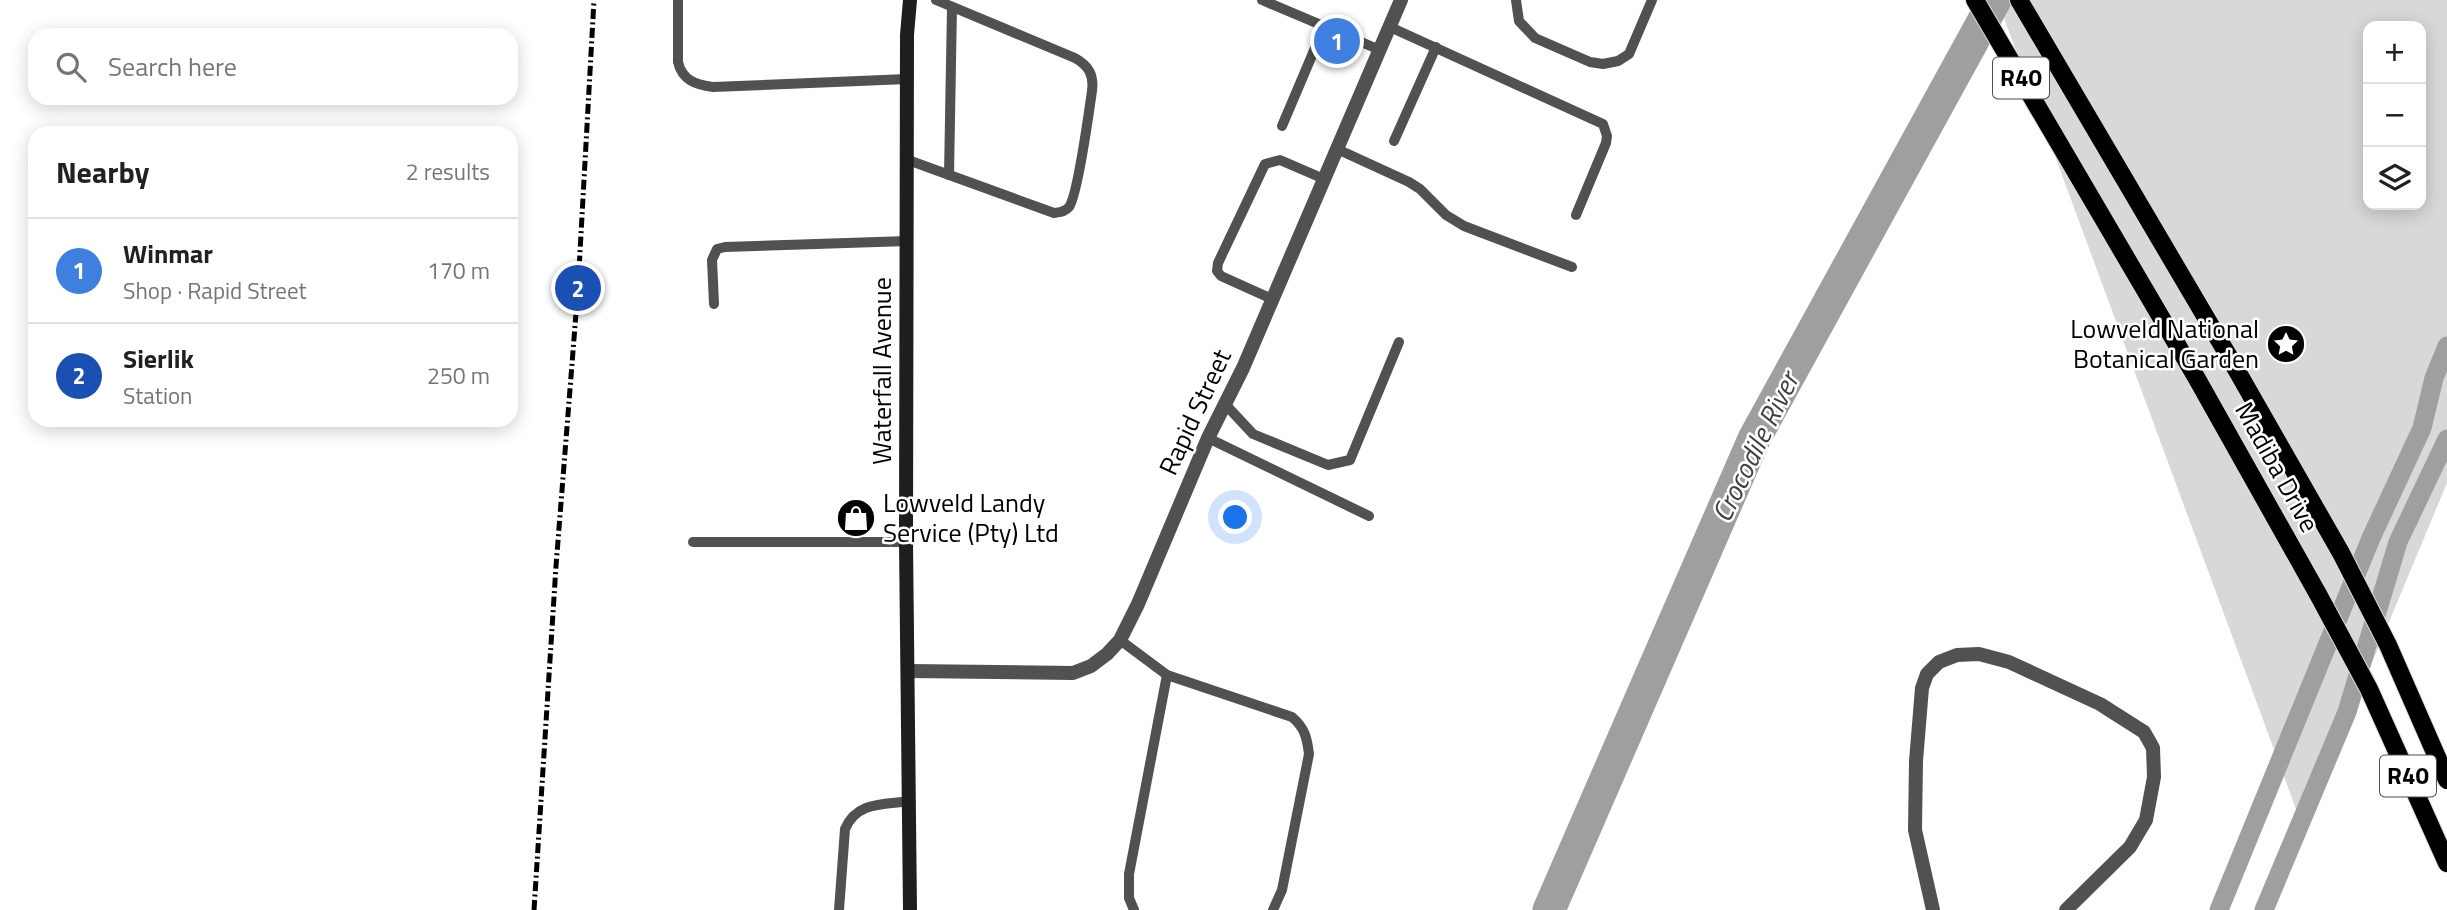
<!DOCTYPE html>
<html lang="en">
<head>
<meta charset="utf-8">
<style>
  body { margin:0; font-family:"Titillium Web",sans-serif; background:#f2f2f2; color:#202124 }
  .controls { position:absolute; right:21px; top:21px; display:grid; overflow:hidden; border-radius:14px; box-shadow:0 4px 18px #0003 }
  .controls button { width:63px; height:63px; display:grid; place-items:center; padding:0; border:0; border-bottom:2px solid #e0e0e0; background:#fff; color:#202124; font:35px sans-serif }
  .you { position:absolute; left:1236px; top:518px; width:24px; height:24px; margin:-18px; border:5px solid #fff; border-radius:50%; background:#1a73e8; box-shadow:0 0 0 10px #1a73e833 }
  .badge { display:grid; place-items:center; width:46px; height:46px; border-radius:50%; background:#7c3aed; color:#fff; font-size:23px; font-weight:700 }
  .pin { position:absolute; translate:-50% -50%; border:4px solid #fff; box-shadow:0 2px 7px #0006 }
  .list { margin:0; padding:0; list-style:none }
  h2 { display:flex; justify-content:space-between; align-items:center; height:91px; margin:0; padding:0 28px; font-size:30px }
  h2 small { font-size:23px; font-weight:400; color:#757577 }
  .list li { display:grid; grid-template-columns:46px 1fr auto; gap:21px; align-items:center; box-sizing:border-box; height:105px; padding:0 28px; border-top:2px solid #e0e0e0 }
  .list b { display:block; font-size:26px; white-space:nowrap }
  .list p { margin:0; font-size:23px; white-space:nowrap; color:#757577 }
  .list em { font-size:23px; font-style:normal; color:#757577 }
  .icon { flex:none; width:38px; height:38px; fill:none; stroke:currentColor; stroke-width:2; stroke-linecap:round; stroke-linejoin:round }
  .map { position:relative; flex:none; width:2447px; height:910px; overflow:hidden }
  .search { position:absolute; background:#fff; box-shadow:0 4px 18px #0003; left:28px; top:28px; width:490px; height:77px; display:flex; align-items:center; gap:18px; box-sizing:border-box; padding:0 24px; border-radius:21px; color:#757577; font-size:26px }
  .panel { position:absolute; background:#fff; box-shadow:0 4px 18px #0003; left:28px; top:126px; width:490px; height:301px; border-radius:21px }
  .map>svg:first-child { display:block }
  .green { fill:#d8d8d8; fill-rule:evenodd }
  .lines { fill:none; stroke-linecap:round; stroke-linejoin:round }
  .canal { stroke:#9f9f9f; stroke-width:19 }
  .river { stroke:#9f9f9f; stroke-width:33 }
  .primary-casing { stroke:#dbdbdb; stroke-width:20 }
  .lane { stroke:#515151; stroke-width:10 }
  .street { stroke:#515151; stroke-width:14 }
  .secondary { stroke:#1e1e1e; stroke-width:14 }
  .primary { stroke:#000; stroke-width:18 }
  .rail { stroke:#000; stroke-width:5; stroke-dasharray:10 3.5 2 3.5; stroke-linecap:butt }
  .labels { text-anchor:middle; stroke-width:5; stroke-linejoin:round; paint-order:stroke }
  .shield { fill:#fff; stroke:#4c4c4c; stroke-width:2 }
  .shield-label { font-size:24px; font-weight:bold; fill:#000 }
  .poi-label { font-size:26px; fill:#000; stroke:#fff; text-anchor:end }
  .street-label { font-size:26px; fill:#000; stroke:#fff }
  .water-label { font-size:28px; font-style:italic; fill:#404040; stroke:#fff }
</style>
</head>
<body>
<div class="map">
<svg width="2447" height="910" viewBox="0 0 2447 910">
  <rect width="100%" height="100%" fill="#fff"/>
  <path class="green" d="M2011,0H2447V483L2303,828L2004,18ZM2368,26H2421V205H2368Z"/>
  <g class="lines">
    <g class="canal">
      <polyline points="2219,910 2371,538 2422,428 2434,378 2447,346"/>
      <polyline points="2264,910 2347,712 2398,542 2447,439"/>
    </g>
    <polyline class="river" points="1549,910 1754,439 1995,0"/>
    <g class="primary-casing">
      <g id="primary">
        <polyline points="1975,0 2196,377 2319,596 2369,689 2447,863"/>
        <polyline points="2019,0 2228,355 2341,553 2388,645 2447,780"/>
      </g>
    </g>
    <g class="lane">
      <path d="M678,0V62C682,80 696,85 713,87L907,79"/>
      <polyline points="1262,0 1380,50"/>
      <polyline points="1516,0 1519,21 1535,38 1590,62 1603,64 1618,61 1629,54 1652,0"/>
      <polyline points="1390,27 1603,124 1607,136 1606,143 1576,215"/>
      <polyline points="1282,126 1324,27"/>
      <polyline points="1394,141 1436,47"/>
      <polyline points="1337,149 1409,182 1420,189 1446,215 1464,226 1572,267"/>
      <path d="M908,160L1054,213C1060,212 1065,212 1069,207C1078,195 1089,111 1092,91C1094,75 1089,66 1075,58L936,0"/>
      <polyline points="949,175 952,7"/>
      <polyline points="1272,299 1221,276 1217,271 1218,263 1265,164 1280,160 1324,179"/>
      <polyline points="714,304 712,260 717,249 725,247 908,241"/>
      <polyline points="1225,404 1253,434 1328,465 1350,460 1399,342"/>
      <polyline points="1208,438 1369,516"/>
      <polyline points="693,542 906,542"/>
      <path d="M1120,640L1167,675L1292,717C1305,728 1307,738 1309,754L1282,890L1273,910"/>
      <path d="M839,910L845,829C857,801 883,805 910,801"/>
      <polyline points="1134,910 1129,898 1129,874 1167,675"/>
    </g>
    <g class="street">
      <polyline points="909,671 1073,673 1091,666 1107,654 1120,640 1138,604 1208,438 1243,368 1401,0"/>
      <polyline points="1933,910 1915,830 1916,761 1922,688 1927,674 1939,662 1957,655 1979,654 2009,662 2100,704 2144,732 2153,748 2154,777 2146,820 2130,847 2066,910"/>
    </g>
    <polyline class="secondary" points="910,0 907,35 906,542 910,910"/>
    <use href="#primary" class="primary"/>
    <polyline class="rail" points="534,910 556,566 578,288 594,0"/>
  </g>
  <defs>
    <g id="sight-disc" transform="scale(2.0125)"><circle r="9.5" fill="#000" stroke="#fff"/><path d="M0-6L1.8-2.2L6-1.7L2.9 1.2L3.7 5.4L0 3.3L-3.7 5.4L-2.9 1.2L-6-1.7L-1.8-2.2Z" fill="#fff"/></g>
    <g id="shop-disc" transform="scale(2.0125)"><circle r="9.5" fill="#000" stroke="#fff"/><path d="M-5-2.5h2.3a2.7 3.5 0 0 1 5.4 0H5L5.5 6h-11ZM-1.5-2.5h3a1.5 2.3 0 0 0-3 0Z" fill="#fff"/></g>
  </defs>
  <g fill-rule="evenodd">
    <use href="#sight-disc" x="2286" y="344"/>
    <use href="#shop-disc" x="856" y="518"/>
  </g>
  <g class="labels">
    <g class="shield">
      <rect x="1993" y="57.5" width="56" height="41" rx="5"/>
      <rect x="2380" y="755.5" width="56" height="41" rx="5"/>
    </g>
    <g class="shield-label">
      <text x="2021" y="86">R40</text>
      <text x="2408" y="784">R40</text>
    </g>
    <g class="poi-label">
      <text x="2259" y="338">Lowveld National<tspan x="2259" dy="30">Botanical Garden</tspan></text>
      <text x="883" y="512" text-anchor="start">Lowveld Landy<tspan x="883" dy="30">Service (Pty) Ltd</tspan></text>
    </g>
    <g class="street-label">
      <text transform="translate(882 371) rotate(-90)" y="9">Waterfall Avenue</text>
      <text transform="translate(1195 412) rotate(-65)" y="9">Rapid Street</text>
      <text transform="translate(2277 467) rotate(61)" y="9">Madiba Drive</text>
    </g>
    <g class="water-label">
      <text transform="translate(1755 447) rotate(-64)" y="10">Crocodile River</text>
    </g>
  </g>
</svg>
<div class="controls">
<button>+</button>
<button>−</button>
<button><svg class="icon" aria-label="layers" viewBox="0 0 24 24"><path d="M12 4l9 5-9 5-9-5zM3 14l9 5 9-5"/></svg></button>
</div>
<div class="you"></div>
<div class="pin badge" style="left:1337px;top:41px;background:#3f7fe0">1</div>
<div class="pin badge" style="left:578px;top:288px;background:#1a4fb4">2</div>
<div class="search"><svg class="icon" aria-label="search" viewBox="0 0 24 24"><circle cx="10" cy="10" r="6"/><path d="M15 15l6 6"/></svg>Search here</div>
<section class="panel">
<h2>Nearby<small>2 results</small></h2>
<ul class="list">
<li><span class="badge" style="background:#3f7fe0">1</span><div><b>Winmar</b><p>Shop · Rapid Street</p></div><em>170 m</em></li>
<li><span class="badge" style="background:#1a4fb4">2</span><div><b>Sierlik</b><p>Station</p></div><em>250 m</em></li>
</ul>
</section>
</div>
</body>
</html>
